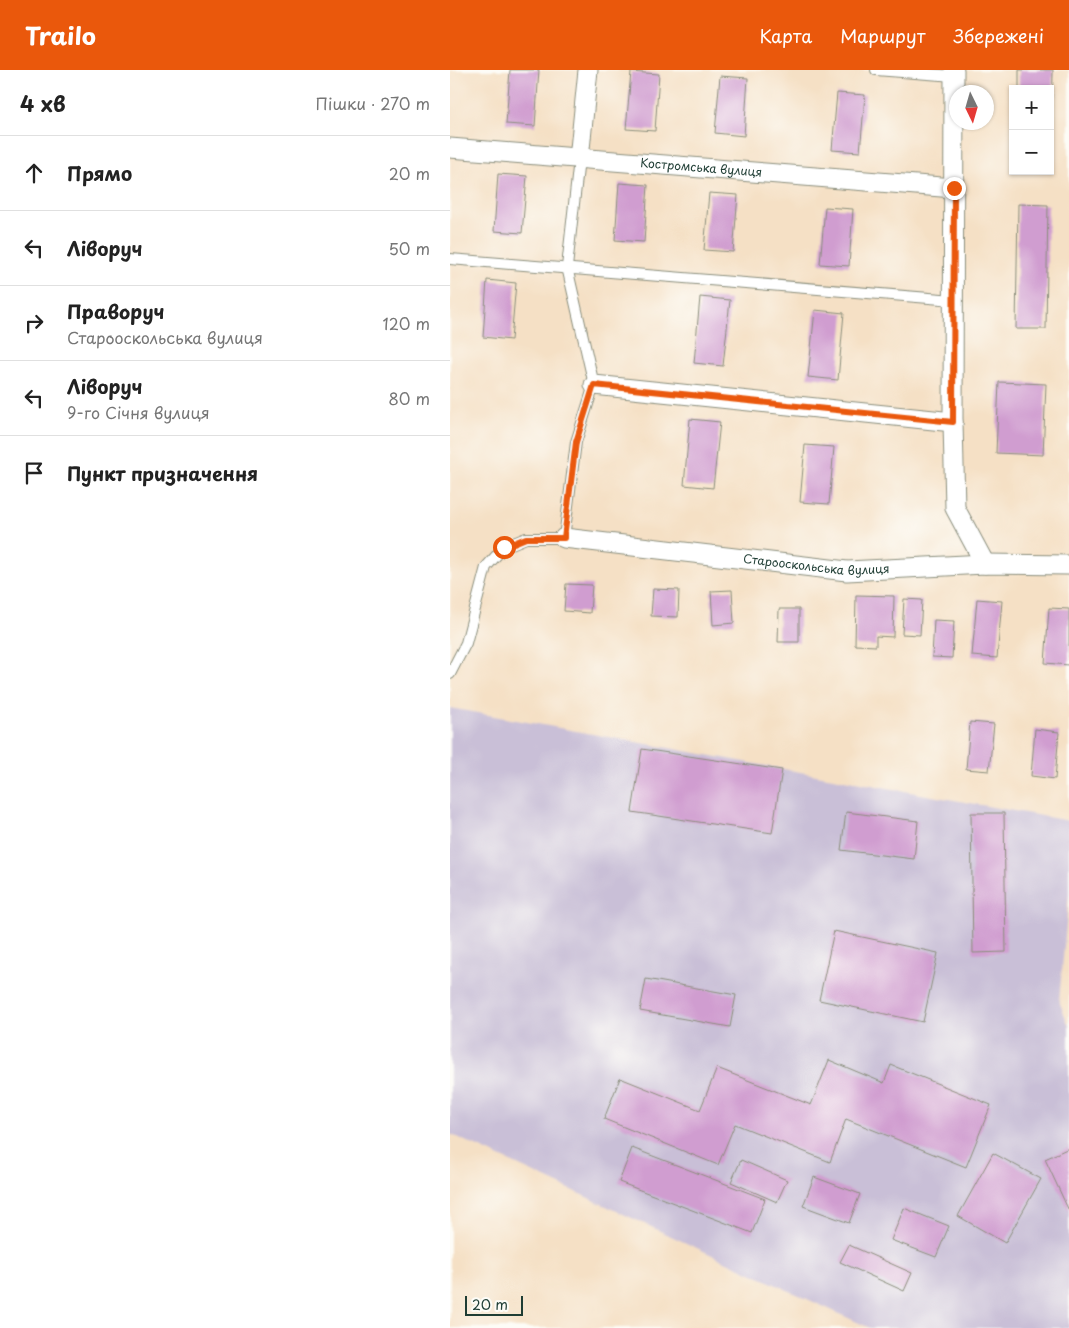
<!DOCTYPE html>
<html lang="uk">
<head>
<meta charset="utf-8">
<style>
  body { margin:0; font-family:"Playpen Sans",sans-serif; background:#f2f2f2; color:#222 }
  .controls { position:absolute; right:15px; top:15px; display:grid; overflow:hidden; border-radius:0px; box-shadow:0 1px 4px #0004 }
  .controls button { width:45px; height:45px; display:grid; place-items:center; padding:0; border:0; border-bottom:1px solid #e0e0e0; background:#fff; color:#222; font:25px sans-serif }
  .compass { position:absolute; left:499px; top:15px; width:45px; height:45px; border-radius:50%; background:#fff; box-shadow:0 1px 4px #0004; rotate:175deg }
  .scale { position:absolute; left:15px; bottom:12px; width:58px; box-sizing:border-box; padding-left:5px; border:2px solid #1f3d34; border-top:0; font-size:14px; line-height:18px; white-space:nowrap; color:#1f3d34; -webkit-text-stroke:4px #fdfcf7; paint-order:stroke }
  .stop { position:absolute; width:15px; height:15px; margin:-11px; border:4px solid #ea580c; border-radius:50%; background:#fff }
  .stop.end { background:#ea580c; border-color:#fff; box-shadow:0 1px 5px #0008 }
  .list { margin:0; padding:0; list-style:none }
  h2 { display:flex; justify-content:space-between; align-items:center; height:65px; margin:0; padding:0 20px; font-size:21px }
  h2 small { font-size:16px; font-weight:400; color:#767676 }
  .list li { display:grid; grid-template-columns:32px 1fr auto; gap:15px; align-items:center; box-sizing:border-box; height:75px; padding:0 20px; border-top:1px solid #e0e0e0 }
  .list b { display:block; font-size:19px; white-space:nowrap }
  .list p { margin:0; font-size:16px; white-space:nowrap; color:#767676 }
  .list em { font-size:16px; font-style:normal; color:#767676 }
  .icon { flex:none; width:28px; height:28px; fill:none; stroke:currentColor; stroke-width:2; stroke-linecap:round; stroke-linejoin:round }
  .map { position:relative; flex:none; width:619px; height:1258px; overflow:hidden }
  header { display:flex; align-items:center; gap:30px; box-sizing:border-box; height:70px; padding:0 25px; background:#ea580c; color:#fff }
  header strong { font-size:24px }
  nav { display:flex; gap:28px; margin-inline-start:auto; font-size:18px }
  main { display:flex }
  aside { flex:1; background:#fff }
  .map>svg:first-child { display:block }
  .industrial { fill:#c9bfd7 }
  .building { fill:#d09dd0 }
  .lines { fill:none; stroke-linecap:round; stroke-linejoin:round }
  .lane-casing { stroke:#8a8e7c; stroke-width:12 }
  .street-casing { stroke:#8a8e7c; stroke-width:21 }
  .lane { stroke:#fff; stroke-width:10 }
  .street { stroke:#fff; stroke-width:19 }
  .route { stroke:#ea580c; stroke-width:6 }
  .labels { text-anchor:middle; stroke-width:4; stroke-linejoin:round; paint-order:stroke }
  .street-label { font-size:12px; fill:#1f3d34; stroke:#fdfcf7 }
</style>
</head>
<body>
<header>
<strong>Trailo</strong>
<nav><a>Карта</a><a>Маршрут</a><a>Збережені</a></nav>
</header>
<main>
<aside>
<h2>4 хв<small>Пішки · 270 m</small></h2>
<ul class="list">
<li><svg class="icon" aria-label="ahead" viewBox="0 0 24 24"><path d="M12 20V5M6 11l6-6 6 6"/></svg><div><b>Прямо</b></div><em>20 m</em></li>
<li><svg class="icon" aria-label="left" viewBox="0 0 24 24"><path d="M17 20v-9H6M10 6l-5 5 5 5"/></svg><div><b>Ліворуч</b></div><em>50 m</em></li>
<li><svg class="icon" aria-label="right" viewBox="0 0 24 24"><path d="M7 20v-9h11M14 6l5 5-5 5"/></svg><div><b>Праворуч</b><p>Старооскольська вулиця</p></div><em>120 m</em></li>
<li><svg class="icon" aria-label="left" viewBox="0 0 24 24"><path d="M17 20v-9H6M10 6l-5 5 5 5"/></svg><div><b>Ліворуч</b><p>9-го Січня вулиця</p></div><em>80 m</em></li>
<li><svg class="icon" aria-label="arrive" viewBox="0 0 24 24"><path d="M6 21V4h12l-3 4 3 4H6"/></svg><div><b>Пункт призначення</b></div></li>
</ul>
</aside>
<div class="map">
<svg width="619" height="1258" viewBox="0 0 619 1258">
  <rect width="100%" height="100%" fill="#fdfcf7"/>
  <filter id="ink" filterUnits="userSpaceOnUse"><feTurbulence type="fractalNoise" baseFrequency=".02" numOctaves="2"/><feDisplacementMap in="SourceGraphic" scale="10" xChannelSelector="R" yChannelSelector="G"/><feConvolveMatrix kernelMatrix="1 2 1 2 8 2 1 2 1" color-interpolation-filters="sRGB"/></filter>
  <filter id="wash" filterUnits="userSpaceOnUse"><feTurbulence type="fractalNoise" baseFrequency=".0096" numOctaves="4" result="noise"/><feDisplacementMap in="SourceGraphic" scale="20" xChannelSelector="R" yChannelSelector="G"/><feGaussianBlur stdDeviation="1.12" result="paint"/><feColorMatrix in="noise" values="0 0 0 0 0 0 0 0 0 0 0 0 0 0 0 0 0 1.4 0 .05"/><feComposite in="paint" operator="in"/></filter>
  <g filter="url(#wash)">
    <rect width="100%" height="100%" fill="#f5e0c5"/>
    <polygon class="industrial" points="0,638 619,751 619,822 609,931 619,956 619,1258 420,1258 0,1064"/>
    <g id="blocks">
      <g class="building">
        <polygon points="60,0 89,0 85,56 56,54"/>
        <polygon points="569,0 603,0 602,62 600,62 600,19 569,19"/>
        <polygon points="181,2 209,4 205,61 176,59"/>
        <polygon points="270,6 298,8 294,66 265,63"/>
        <polygon points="387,23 415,25 410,82 382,80"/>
        <polygon points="48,104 77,106 72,163 44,161"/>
        <polygon points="169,113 198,115 194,172 165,170"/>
        <polygon points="259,123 288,125 283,182 254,180"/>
        <polygon points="568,134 598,135 596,259 566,259"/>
        <polygon points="375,137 403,139 399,196 370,194"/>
        <polygon points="37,210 66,213 61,270 33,267"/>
        <polygon points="250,227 280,230 273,296 244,293"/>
        <polygon points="365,240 394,243 388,310 358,307"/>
        <polygon points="549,312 596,314 593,385 546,383"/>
        <polygon points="240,349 270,352 263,418 234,415"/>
        <polygon points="355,375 384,377 379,434 350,432"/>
        <polygon points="116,514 142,515 140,543 114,541"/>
        <polygon points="203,519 229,520 228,547 201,546"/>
        <polygon points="282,520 284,553 263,555 261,521"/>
        <polygon points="406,525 444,526 443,567 426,566 426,576 405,575"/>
        <polygon points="454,529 472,530 470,565 452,564"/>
        <polygon points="527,529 552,531 547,588 522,586"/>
        <polygon points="599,538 619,539 619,595 595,593"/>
        <polygon points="329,539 349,539 349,572 328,572"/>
        <polygon points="484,550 504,551 502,588 482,587"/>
        <polygon points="520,652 544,654 539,701 516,699"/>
        <polygon points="585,659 609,662 605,709 581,706"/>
        <polygon points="192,679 332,700 322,763 182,742"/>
        <polygon points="396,742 468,751 464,789 391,780"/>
        <polygon points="521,743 554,743 556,882 523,883"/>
        <polygon points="384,861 488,883 473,952 369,930"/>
        <polygon points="196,909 286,925 280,957 190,941"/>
        <polygon points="379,990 434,1013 441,995 541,1035 516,1097 396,1049 380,1092 285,1054 268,1095 154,1049 170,1008 250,1040 267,998 361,1035"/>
        <polygon points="182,1078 315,1129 302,1163 169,1112"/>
        <polygon points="619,1078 619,1141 595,1089"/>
        <polygon points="543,1083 591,1109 555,1173 508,1146"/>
        <polygon points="291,1090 337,1110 327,1132 281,1112"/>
        <polygon points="364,1107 410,1124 399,1153 353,1136"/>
        <polygon points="454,1138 499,1156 486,1187 441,1170"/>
        <polygon points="399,1175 462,1203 454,1221 390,1192"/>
      </g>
    </g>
  </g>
  <g filter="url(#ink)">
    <use href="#blocks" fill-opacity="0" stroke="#8a8e7c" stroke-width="1"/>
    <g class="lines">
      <g class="lane-casing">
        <g id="lane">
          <polyline points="426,0 504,6"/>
          <polyline points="0,189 504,230"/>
          <polyline points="0,604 16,573 36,497 54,477 76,468 114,468 126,372 144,315 117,197 129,89"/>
        </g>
      </g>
      <g class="street-casing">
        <g id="street">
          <polyline points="504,0 503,352 505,438 535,494"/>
          <path id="s1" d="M0,78L504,118"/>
          <polyline points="129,89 138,0"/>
          <polyline points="144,315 503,352"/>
          <path id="s2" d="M114,468L397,501L535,494L619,495"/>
        </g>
      </g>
      <use href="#lane" class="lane"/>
      <use href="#street" class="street"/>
    </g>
  </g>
  <g class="lines" filter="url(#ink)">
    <polyline class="route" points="54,477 76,468 114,468 126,372 144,315 503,352 504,118"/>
  </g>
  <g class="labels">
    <g class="street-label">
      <text dy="4" stroke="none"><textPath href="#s1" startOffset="252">Костромська вулиця</textPath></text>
      <text dy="4" stroke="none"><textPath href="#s2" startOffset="254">Старооскольська вулиця</textPath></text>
    </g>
  </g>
</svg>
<div class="controls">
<button>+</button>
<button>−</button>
</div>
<svg class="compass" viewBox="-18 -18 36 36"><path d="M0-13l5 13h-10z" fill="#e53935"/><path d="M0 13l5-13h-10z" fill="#767676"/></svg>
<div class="scale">20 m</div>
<div class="stop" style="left:54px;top:477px"></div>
<div class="stop end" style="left:504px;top:118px"></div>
</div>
</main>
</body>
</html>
